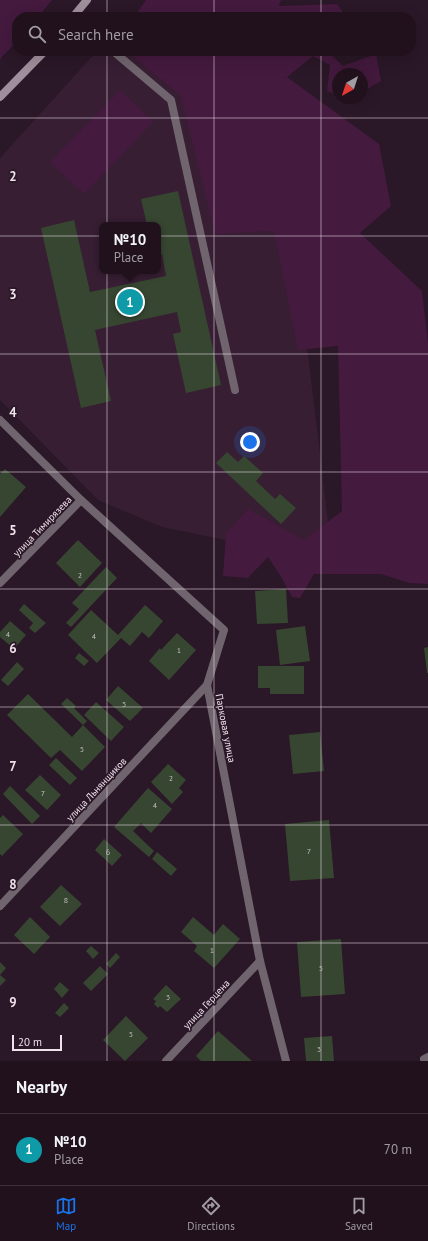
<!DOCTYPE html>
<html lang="en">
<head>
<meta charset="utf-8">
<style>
  body { margin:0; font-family:"PT Sans",sans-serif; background:#281a26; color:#f1f3f6 }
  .compass { position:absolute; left:332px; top:68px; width:36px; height:36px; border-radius:50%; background:#20111d; box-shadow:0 4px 16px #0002; rotate:219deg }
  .scale { position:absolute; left:12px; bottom:10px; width:50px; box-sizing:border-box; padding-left:4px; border:2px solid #f0e2ec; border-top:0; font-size:11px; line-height:14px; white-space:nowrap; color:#f0e2ec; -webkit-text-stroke:3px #2a1727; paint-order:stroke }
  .you { position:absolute; left:250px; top:442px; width:14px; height:14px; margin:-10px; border:3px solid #fff; border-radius:50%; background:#1a73e8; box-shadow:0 0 0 6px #1a73e833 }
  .badge { display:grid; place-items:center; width:26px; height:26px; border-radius:50%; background:#1a73e8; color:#fff; font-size:13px; font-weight:700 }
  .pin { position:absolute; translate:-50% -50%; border:2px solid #fff; box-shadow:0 1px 4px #0006 }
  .popup { position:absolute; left:99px; top:222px; width:62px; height:52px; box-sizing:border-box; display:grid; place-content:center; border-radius:8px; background:#20111d; filter:drop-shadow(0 1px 3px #0005); font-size:13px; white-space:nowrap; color:#a29da4 }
  .popup b { font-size:15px; color:#f1f3f6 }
  .popup::after { content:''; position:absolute; left:50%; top:100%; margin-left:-8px; border:8px solid transparent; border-top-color:#20111d }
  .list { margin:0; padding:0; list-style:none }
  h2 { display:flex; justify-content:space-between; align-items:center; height:52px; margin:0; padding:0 16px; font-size:17px }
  h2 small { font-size:13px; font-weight:400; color:#a29da4 }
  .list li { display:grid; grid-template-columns:26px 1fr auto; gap:12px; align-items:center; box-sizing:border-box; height:72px; padding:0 16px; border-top:1px solid #3d313b }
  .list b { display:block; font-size:15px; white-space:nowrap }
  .list p { margin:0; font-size:13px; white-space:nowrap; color:#a29da4 }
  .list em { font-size:13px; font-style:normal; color:#a29da4 }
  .icon { flex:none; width:22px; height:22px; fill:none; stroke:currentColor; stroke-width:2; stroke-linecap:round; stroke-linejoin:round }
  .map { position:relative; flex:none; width:428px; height:1061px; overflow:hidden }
  .search { position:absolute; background:#20111d; box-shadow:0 4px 16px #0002; left:12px; right:12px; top:12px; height:44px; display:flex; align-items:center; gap:10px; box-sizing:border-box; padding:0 14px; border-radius:16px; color:#a29da4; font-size:15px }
  .sheet { height:124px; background:#20111d }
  nav { display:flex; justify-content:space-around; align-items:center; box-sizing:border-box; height:56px; border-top:1px solid #3d313b; background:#20111d; font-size:11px; color:#a29da4 }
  nav a { display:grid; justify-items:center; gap:2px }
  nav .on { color:#1a73e8 }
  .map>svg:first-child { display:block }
  .built { fill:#371e33; fill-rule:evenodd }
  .green { fill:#441a3e }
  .building { fill:#374631 }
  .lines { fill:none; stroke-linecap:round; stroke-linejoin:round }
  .lane { stroke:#70656e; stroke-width:8 }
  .street { stroke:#70656e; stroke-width:8 }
  .secondary { stroke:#9f8e9b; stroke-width:8 }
  .grid { fill:none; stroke:#f0e2ec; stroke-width:1; stroke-opacity:0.55 }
  .labels { text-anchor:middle; stroke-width:3.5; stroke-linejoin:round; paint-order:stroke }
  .number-label { font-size:8px; fill:#c2bbbd }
  .street-label { font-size:10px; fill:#f0e2ec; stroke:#2a1727 }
  .grid-label { font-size:13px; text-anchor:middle; font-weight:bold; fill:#f0e2ec; stroke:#2a1727; stroke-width:3.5; stroke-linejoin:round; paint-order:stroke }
</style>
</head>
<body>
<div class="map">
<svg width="428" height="1061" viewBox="0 0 428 1061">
  <rect width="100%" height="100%" fill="#2a1727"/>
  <path class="built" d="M97,51H147L292,220L331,547L270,549L162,527L98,500L0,400V158ZM102,225H158V271H102Z"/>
  <g class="green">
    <polygon points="0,0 52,0 38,17 17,17 17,41 0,59"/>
    <polygon points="146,0 281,0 279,6 337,4 346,17 134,17"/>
    <polygon points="127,51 327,51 343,66 376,54 381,81 362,92 362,74 338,74 338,95 327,91 330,65 313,56 287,77 379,144 391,206 360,233 422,291 428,343 428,584 409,583 381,574 314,574 300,598 292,597 280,575 268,557 248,578 223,576 226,533 248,509 304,540 342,511 338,346 298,350 274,231 215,234 181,96"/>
    <polygon points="120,90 153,122 84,194 50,162"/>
  </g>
  <g class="building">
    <polygon points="178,191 221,385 186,393 173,334 181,332 177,312 95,330 111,401 81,408 41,228 74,220 90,292 166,276 162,254 158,255 158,225 147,225 141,199"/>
    <polygon points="227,452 238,462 244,456 263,473 256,481 275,499 280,494 296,508 281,524 216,463"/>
    <polygon points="5,469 26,487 0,517 0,474"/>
    <polygon points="78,540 102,563 80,587 56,563"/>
    <polygon points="106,567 117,578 71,627 66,623 79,609 72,603"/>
    <polygon points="286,589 288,623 257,624 255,591"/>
    <polygon points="24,604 46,623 35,633 29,628 33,623 19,610"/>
    <polygon points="145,605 163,621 149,638 142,632 130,646 121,638 97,663 68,635 91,610 118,635"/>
    <polygon points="10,621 26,635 14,649 0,637 0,632"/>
    <polygon points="305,626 310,661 280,665 276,630"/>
    <polygon points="177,633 196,650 169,680 149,661 160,648 161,650"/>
    <polygon points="428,647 428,673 427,673 424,648"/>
    <polygon points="79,653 89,661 84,666 75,658"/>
    <polygon points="17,662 24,669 8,686 1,680"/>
    <polygon points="258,666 304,666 304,694 270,694 270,688 258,688"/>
    <polygon points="118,686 143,708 130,721 106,700"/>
    <polygon points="28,694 72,737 83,725 105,747 82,771 60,750 51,758 7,715"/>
    <polygon points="67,698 76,706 74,708 87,721 83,725 61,704"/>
    <polygon points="96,702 124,727 111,741 84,715"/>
    <polygon points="320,732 324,771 293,774 289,735"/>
    <polygon points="56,758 77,778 70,785 49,765"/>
    <polygon points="168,764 186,780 179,788 183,792 172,804 151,782"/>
    <polygon points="40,775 61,795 47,810 25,790"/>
    <polygon points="10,786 40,816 32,824 3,794"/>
    <polygon points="148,788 172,809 151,833 141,823 133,831 154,851 149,857 114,827"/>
    <polygon points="3,815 23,834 2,856 0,854 0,818"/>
    <polygon points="329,820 334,878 290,881 285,824"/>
    <polygon points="104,839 122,855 112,866 95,850"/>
    <polygon points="157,852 177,869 171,876 152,859"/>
    <polygon points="61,885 82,904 60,926 40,907"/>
    <polygon points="30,917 50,937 34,954 14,935"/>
    <polygon points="193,917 214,935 223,924 240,939 214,968 194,951 197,946 181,932"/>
    <polygon points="341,939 345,994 301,997 297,942"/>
    <polygon points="91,946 99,953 93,959 86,951"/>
    <polygon points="116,953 120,957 110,968 106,964"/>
    <polygon points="0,962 6,968 0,975 6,980 0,986"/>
    <polygon points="100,966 108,974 91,991 83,983"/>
    <polygon points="60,982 69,990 62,998 54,989"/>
    <polygon points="166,985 181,999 167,1012 160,1006 158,1008 154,1004 156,1001 153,999"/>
    <polygon points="64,1003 69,1008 60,1017 55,1013"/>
    <polygon points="126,1016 148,1038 125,1061 103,1040"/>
    <polygon points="218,1031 252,1061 201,1061 196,1056"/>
    <polygon points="332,1036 334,1061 306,1061 304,1038"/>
  </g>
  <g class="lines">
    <polyline class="lane" points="113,51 171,100 235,390"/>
    <g class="street">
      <polyline points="0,420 81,500 224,630 207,685 260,961 286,1061"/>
      <polyline points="0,583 81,500"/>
      <polyline points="0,906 207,685"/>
      <polyline points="424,1059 428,1057"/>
      <polyline points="166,1061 260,961"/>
    </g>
    <g class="secondary">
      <polyline points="73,17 87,0"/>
      <polyline points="0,97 45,51"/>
    </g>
  </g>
  <path class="grid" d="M107,0V17M214,0V17M321,0V17M107,51V1061M214,51V1061M321,51V1061M0,118H428M0,236H428M0,354H428M0,472H428M0,589H428M0,707H428M0,825H428M0,943H428"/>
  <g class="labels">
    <g class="number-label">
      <text x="80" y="578">2</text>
      <text x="8" y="637">4</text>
      <text x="94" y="639">4</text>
      <text x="179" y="653">1</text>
      <text x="124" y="707">3</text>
      <text x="82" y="752">5</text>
      <text x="171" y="781">2</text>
      <text x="43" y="796">7</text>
      <text x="155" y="808">4</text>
      <text x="309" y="854">7</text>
      <text x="108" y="855">6</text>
      <text x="66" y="903">8</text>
      <text x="212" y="953">1</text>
      <text x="321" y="971">5</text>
      <text x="168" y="1000">3</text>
      <text x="131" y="1037">5</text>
      <text x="319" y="1052">3</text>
    </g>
    <g class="street-label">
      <text transform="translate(42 526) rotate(-46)" y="4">улица Тимирязева</text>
      <text transform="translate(226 728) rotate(79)" y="4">Парковая улица</text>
      <text transform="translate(96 789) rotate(-47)" y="4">улица Льнянщиков</text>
      <text transform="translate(206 1004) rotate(-47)" y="4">улица Герцена</text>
    </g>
  </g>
  <g class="grid-label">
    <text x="13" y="181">2</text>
    <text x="13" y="299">3</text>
    <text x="13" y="417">4</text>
    <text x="13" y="535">5</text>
    <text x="13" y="653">6</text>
    <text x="13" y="771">7</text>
    <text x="13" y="889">8</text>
    <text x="13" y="1007">9</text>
  </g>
</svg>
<svg class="compass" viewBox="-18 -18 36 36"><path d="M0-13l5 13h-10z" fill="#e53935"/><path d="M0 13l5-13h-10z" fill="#a29da4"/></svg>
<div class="scale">20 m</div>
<div class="you"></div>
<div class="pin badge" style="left:130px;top:302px;background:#0f9aa8">1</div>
<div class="popup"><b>№10</b>Place</div>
<div class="search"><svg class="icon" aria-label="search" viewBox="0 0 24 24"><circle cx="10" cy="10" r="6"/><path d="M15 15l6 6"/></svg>Search here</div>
</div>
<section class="sheet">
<h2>Nearby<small></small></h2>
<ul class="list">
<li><span class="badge" style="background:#0f9aa8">1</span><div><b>№10</b><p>Place</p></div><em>70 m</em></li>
</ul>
</section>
<nav>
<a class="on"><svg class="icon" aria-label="map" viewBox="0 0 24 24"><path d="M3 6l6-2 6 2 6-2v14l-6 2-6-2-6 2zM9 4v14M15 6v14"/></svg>Map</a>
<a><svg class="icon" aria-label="directions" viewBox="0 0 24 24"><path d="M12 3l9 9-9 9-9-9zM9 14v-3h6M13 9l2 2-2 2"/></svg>Directions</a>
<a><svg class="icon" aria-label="saved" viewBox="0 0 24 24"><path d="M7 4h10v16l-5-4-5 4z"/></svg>Saved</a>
</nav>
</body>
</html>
